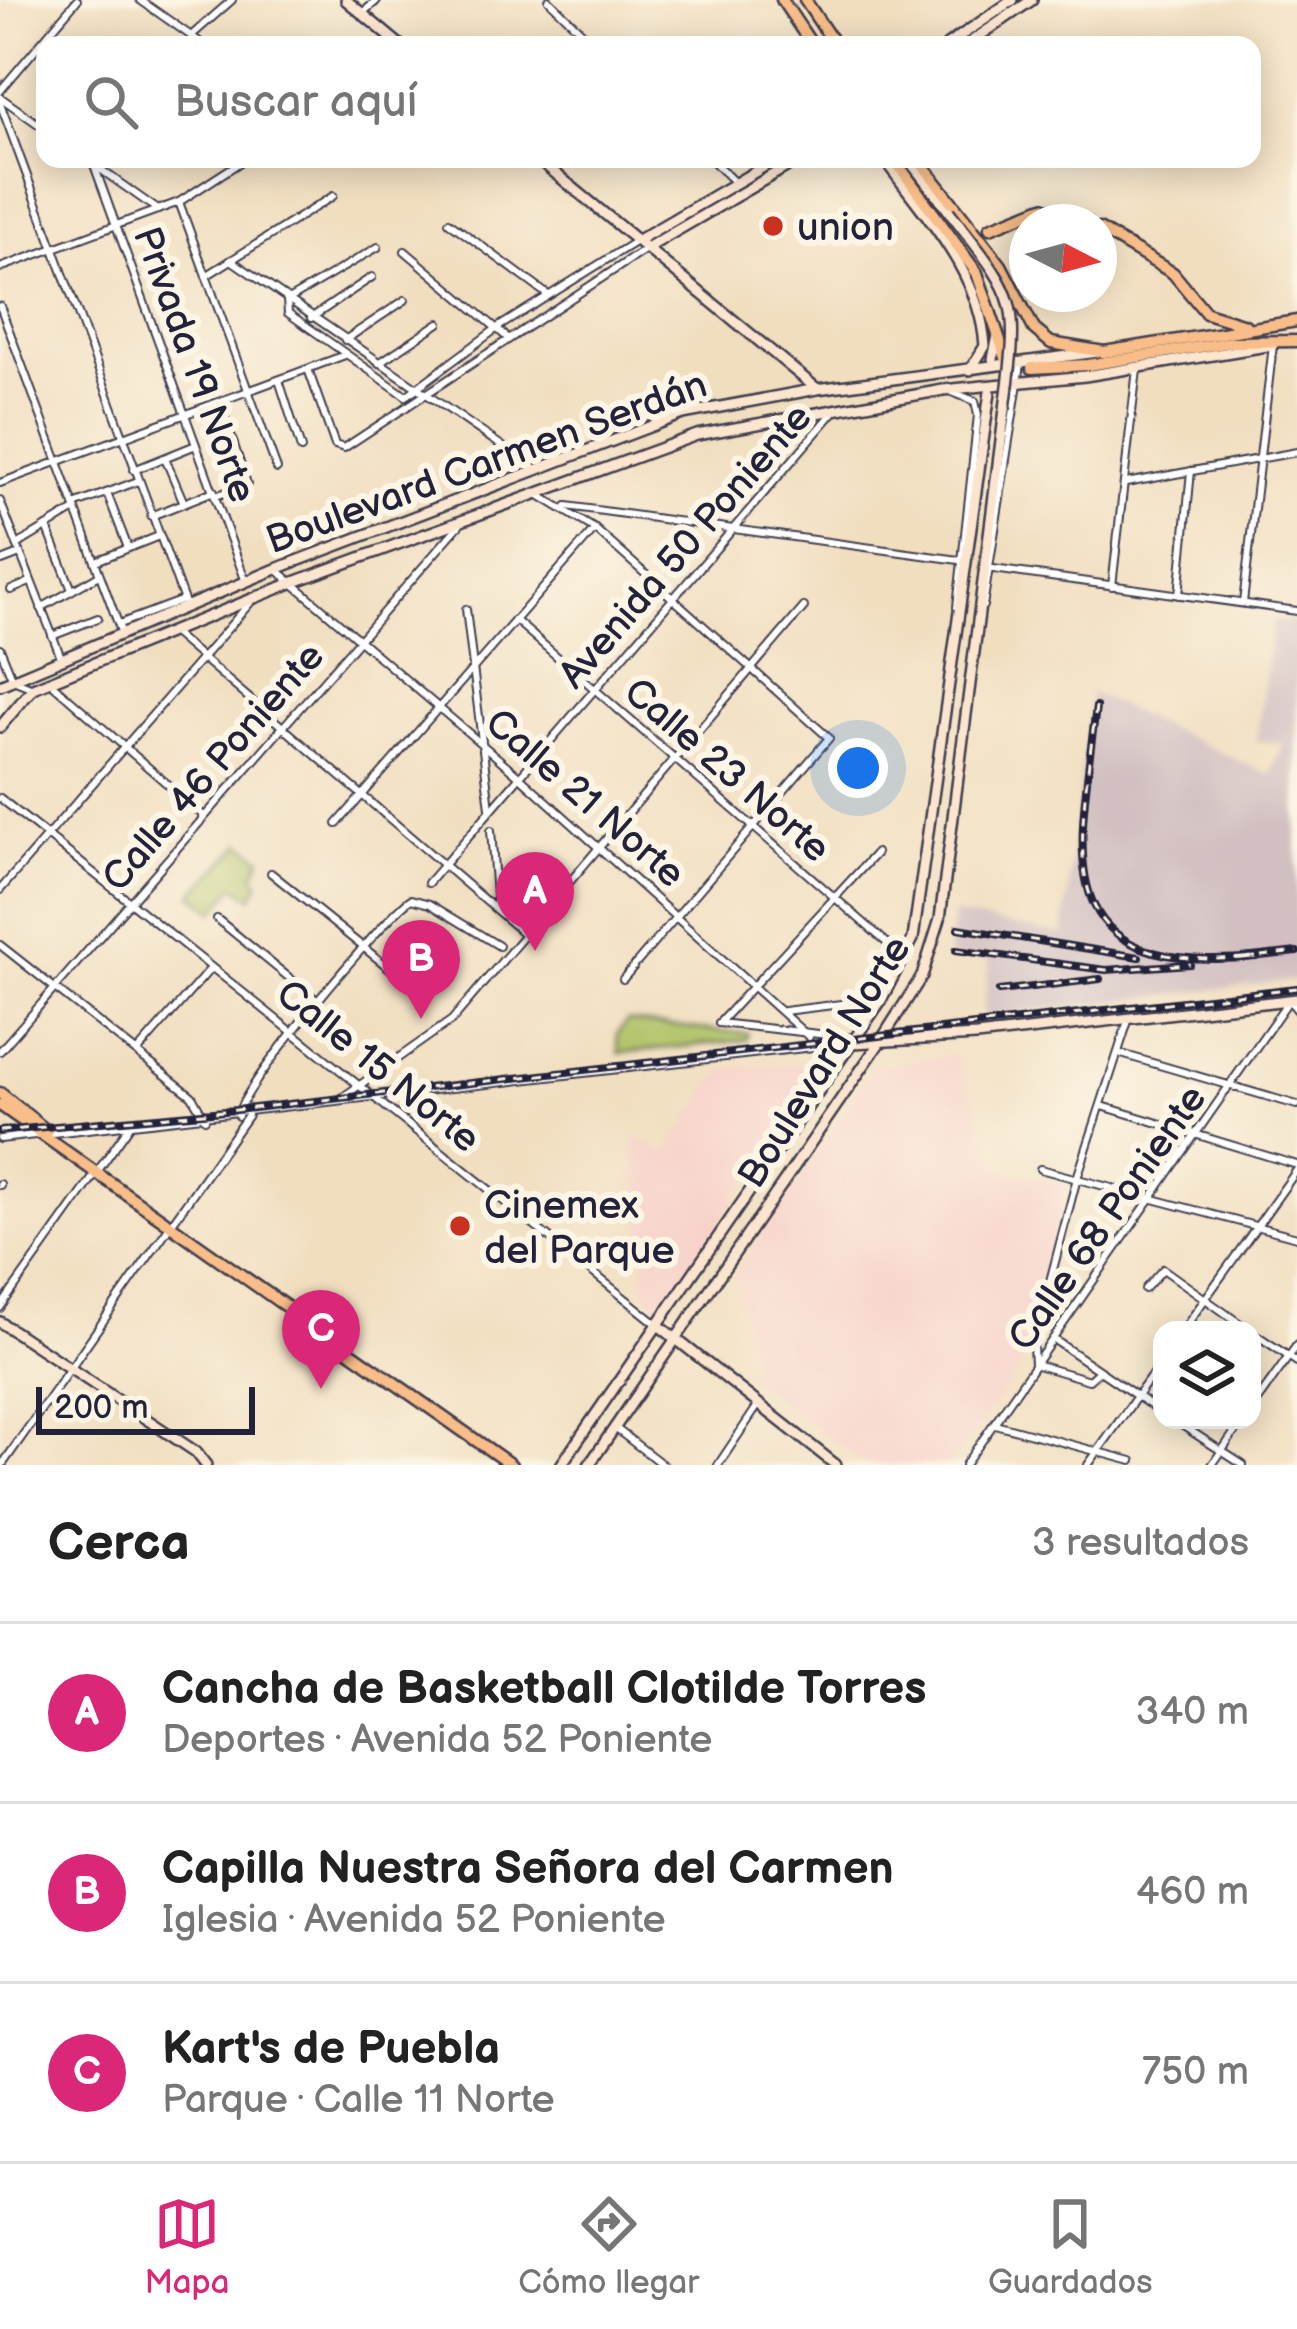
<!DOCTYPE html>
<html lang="es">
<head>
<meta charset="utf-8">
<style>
  body { margin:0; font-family:"Balsamiq Sans",sans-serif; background:#f2f2f2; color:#222 }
  .controls { position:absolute; right:36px; bottom:36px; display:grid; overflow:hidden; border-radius:24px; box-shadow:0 6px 30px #0003 }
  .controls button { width:108px; height:108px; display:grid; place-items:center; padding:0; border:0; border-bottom:3px solid #e0e0e0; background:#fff; color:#222; font:60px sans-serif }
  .compass { position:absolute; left:1009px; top:204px; width:108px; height:108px; border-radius:50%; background:#fff; box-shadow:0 6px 30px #0003; rotate:96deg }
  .scale { position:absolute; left:36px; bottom:30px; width:219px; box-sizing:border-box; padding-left:12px; border:6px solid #22223b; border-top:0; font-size:33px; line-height:42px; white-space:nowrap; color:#22223b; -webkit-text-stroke:9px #fcf5e5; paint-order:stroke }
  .you { position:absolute; left:858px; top:768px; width:42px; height:42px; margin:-30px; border:9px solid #fff; border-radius:50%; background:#1a73e8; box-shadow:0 0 0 18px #1a73e833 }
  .badge { display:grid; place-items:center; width:78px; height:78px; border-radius:50%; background:#db2777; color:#fff; font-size:39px; font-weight:700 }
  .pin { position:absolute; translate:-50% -99px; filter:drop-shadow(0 3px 6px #0008) }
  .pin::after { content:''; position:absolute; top:63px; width:42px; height:36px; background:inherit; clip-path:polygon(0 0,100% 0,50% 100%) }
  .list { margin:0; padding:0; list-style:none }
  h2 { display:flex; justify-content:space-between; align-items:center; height:156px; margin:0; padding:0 48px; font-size:51px }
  h2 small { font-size:39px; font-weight:400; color:#767676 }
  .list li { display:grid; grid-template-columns:78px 1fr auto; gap:36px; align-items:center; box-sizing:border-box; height:180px; padding:0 48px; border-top:3px solid #e0e0e0 }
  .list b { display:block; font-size:45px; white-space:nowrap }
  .list p { margin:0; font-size:39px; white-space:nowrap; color:#767676 }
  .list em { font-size:39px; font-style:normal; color:#767676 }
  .icon { flex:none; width:66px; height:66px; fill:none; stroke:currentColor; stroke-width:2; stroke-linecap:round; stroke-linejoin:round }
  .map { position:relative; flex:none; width:1297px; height:1465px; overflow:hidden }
  .search { position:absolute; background:#fff; box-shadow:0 6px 30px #0003; left:36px; right:36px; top:36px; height:132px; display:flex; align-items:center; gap:30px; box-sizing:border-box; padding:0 42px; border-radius:24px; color:#767676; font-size:45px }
  .sheet { height:696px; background:#fff }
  nav { display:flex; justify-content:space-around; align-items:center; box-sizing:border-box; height:168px; border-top:3px solid #e0e0e0; background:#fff; font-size:33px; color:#767676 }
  nav a { display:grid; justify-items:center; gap:6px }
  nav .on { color:#db2777 }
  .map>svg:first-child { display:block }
  .built { fill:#f7d1c9 }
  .industrial { fill:#d2bfc1 }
  .green { fill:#b0c367; stroke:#697251; stroke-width:3 }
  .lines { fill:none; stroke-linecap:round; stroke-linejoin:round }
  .primary-tunnel { stroke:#c8b8a5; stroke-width:10; stroke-dasharray:10 5; stroke-linecap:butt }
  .street-casing { stroke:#413e4f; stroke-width:10 }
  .secondary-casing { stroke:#413e4f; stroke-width:14 }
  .primary-casing { stroke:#413e4f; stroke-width:15 }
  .street { stroke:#fff; stroke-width:6 }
  .secondary { stroke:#fce5cf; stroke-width:9 }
  .primary { stroke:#f8bd88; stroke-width:10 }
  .rail-casing { stroke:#22223b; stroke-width:8 }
  .rail { stroke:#fcf5e5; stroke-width:3; stroke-dasharray:9; stroke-linecap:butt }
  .secondary-bridge-casing { stroke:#413e4f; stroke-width:14; stroke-linecap:butt }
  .secondary-bridge { stroke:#fce5cf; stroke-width:9 }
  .poi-dot { fill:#c8321e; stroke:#fcf5e5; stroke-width:4.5 }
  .labels { text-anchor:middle; stroke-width:12; stroke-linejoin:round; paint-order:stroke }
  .poi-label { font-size:39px; fill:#22223b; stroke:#fcf5e5; text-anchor:start }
  .street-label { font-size:39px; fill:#22223b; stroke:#fcf5e5 }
</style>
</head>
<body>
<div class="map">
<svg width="1297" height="1465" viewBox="0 0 1297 1465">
  <rect width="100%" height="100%" fill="#fcf5e5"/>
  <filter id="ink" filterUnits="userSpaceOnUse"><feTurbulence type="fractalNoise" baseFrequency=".00833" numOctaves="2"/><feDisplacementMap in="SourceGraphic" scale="24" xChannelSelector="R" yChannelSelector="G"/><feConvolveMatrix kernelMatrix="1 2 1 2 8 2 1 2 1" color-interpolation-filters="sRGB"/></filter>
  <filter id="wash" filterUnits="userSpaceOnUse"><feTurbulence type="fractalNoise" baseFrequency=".004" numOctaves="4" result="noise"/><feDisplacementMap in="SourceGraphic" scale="48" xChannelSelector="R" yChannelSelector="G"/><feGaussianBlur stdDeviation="2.7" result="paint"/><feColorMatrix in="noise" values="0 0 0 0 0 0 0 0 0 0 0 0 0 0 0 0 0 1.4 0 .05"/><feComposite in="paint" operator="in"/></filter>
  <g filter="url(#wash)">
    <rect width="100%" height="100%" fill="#f1debf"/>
    <g class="built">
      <polygon points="956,1054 1000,1171 1067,1186 1017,1374 950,1465 867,1465 745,1375 752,1362 735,1275 874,1067"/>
      <polygon points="823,1062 662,1311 646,1296 634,1133 665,1155 723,1068"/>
    </g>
    <polygon class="industrial" points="1273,620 1297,623 1297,980 983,1016 989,961 948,956 953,914 1063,935 1091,693 1270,775 1284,744 1256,741"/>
    <g class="green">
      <polygon points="242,843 262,858 254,876 260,883 252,897 235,886 214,912 193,894"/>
      <polygon points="627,1021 748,1034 747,1040 619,1053 617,1034"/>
    </g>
  </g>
  <g filter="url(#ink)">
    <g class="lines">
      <polyline class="primary-tunnel" points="976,262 990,228"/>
      <g class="street-casing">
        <g id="street">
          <polyline points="140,0 204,45"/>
          <polyline points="549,0 595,45"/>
          <polyline points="362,13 378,0"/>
          <polyline points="191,36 232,0"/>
          <polyline points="0,91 77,0"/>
          <polyline points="0,97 45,129"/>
          <polyline points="0,103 186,606"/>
          <polyline points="86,159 158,210"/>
          <polyline points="711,159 734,182"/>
          <polyline points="94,165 246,582"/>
          <polyline points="179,202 277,469"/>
          <polyline points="449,222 548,295"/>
          <polyline points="405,251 509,339"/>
          <polyline points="231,260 534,468"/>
          <polyline points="0,268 179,202 245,159"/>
          <polyline points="206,276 333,196"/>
          <polyline points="287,300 288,313 406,396"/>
          <polyline points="288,300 378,247"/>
          <polyline points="0,306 122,634"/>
          <polyline points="311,318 372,277"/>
          <polyline points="345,340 405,300"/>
          <polyline points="379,363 439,323"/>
          <polyline points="308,369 335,445 344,448 646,249"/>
          <polyline points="279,380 301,449"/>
          <polyline points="952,392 975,401 978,415 957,607"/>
          <polyline points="406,396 500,326 638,240"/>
          <polyline points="165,458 184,503"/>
          <polyline points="134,470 196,445"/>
          <polyline points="0,483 345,355"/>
          <polyline points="1126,483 1297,452"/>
          <polyline points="107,493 128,548"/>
          <polyline points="539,495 595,529 829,738 623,979"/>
          <polyline points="216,496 247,484 220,402"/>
          <polyline points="0,501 62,660"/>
          <polyline points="74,505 138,481"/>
          <polyline points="567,506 959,560"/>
          <polyline points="151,516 214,491"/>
          <polyline points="47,527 72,590"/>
          <polyline points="17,545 75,510"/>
          <polyline points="2,561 20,554"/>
          <polyline points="96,561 159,536"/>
          <polyline points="986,568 1297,611"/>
          <polyline points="276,569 519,776 809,1037"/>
          <polyline points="1112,586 1137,369"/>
          <polyline points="11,590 30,582"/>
          <polyline points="1179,595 1191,471"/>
          <polyline points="1243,603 1273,345"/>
          <polyline points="983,606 1021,364"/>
          <polyline points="41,608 99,575"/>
          <polyline points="466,609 490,808"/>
          <polyline points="515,620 902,956"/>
          <polyline points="119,624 183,600"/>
          <polyline points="174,634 522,932"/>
          <polyline points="52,636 98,618"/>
          <polyline points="0,648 13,680 33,688"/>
          <polyline points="49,681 204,816"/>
          <polyline points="0,798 657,1324"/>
          <polyline points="337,824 595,529"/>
          <polyline points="491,830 497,910"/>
          <polyline points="271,873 424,996"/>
          <polyline points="428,883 833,413"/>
          <polyline points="0,890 250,603"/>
          <polyline points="217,919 319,1002"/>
          <polyline points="0,945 192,1096 205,1119"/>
          <polyline points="784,1011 866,1001"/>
          <polyline points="719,1023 876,853"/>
          <polyline points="719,1023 855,1038"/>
          <polyline points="0,1051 463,521"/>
          <polyline points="137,1052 211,968"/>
          <polyline points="1118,1053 1297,1105"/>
          <polyline points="340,1099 452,1020 804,607"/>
          <polyline points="1102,1106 1297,1165"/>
          <path d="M238,1116C238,1091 383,918 411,899L430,904L499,946"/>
          <polyline points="0,1139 849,1043"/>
          <polyline points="1040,1169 1297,1237"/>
          <polyline points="0,1184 0,1185"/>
          <polyline points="1145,1289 1163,1269 1249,1330"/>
          <polyline points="0,1308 129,1127"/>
          <polyline points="1183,1330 1297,1170"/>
          <polyline points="1252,1332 1297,1362"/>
          <polyline points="1053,1339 1162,1413"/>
          <polyline points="1099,1371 1089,1380 1034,1364 1033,1346 1077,1178 1129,1018"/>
          <polyline points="1252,1408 1297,1345"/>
          <polyline points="1174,1420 1243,1465"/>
          <polyline points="995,1424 1132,1461"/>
          <polyline points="615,1428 663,1465"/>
          <polyline points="2,1465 248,1115"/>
          <polyline points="718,1465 759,1404"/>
          <polyline points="965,1465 1289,1000 1297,1010"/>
          <polyline points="1088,1465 1162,1361"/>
          <polyline points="1212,1465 1243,1420"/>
        </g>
      </g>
      <g class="secondary-casing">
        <g id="secondary">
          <polyline points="346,0 400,45"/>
          <polyline points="947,45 1013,0"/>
          <polyline points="966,45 1032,0"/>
          <polyline points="538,159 816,388"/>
          <path d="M884,159C926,217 980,272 985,346L970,370"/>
          <polyline points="908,159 949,211"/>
          <polyline points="638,240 777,159"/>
          <polyline points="647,248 800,159"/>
          <polyline points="993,359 998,336"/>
          <polyline points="0,685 276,569 683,414 817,389 1098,352"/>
          <polyline points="0,727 33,688 294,582 697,435 943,390 1085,376 1273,345"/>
          <polyline points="853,1043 976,1036 1297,999"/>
          <polyline points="0,1322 196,1452 206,1465"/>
          <polyline points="657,1324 836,1465"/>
          <polyline points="561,1465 880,1002 913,939 990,392"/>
          <polyline points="589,1465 878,1045 922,976 940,919 1005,409"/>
        </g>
      </g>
      <g class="primary-casing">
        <g id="primary">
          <polyline points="782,0 812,45"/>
          <polyline points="805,0 835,45"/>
          <polyline points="894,159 977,273 1006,358"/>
          <polyline points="918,159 1001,265 1034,329 1051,343 1104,352 1297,321"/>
          <polyline points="990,228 1043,207 1087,222"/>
          <polyline points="1099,229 1173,273 1206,313 1245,325"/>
          <polyline points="1032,368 1088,365 1231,342 1297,341"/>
          <polyline points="0,1093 47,1131"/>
          <polyline points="0,1105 511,1465"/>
        </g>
      </g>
      <use href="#street" class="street"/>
      <use href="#secondary" class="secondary"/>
      <use href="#primary" class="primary"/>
      <g class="rail-casing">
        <g id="rail">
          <path d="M1096,707C1078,857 1045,976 1256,957"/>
          <polyline points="958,928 1139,957"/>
          <polyline points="956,950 1106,970 1190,964"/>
          <polyline points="1243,958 1297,952"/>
          <polyline points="999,991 1100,979"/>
          <polyline points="0,1131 236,1110 1297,988"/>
        </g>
      </g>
      <use href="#rail" class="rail"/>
      <g class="secondary-bridge-casing">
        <path id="secondary-bridge" d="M949,211C1018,300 1020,296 1005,409"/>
      </g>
      <use href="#secondary-bridge" class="secondary-bridge"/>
    </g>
  </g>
  <g class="poi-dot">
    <circle cx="773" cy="226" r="12"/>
    <circle cx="460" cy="1226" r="12"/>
  </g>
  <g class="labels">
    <g class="poi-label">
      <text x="797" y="240">union</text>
      <text x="484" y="1218">Cinemex<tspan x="484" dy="45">del Parque</tspan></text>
    </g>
    <g class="street-label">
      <text transform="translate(196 364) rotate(70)" y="14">Privada 19 Norte</text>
      <text transform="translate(486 461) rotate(-20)" y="14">Boulevard Carmen Serdán</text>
      <text transform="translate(684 545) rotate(-49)" y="14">Avenida 50 Poniente</text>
      <text transform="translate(212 766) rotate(-49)" y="14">Calle 46 Poniente</text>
      <text transform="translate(728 769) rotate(41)" y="14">Calle 23 Norte</text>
      <text transform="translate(586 797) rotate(41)" y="14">Calle 21 Norte</text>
      <text transform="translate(823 1061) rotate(-58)" y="14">Boulevard Norte</text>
      <text transform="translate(379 1065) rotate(39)" y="14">Calle 15 Norte</text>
      <text transform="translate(1106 1217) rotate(-55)" y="14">Calle 68 Poniente</text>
    </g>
  </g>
</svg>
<div class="controls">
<button><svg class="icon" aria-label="layers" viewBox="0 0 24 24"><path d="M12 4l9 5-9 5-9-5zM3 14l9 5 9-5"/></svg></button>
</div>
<svg class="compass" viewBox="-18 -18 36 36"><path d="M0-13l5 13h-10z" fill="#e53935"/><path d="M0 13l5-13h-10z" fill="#767676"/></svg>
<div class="scale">200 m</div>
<div class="you"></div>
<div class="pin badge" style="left:535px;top:951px">A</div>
<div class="pin badge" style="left:421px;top:1019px">B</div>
<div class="pin badge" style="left:321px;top:1389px">C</div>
<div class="search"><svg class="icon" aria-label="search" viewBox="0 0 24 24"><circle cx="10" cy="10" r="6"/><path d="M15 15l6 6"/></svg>Buscar aquí</div>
</div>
<section class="sheet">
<h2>Cerca<small>3 resultados</small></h2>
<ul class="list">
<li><span class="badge">A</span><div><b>Cancha de Basketball Clotilde Torres</b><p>Deportes · Avenida 52 Poniente</p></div><em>340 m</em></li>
<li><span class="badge">B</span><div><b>Capilla Nuestra Señora del Carmen</b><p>Iglesia · Avenida 52 Poniente</p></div><em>460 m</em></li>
<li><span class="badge">C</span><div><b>Kart's de Puebla</b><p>Parque · Calle 11 Norte</p></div><em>750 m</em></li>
</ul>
</section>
<nav>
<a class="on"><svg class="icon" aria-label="map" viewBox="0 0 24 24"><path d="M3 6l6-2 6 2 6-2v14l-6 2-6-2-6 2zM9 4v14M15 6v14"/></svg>Mapa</a>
<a><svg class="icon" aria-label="directions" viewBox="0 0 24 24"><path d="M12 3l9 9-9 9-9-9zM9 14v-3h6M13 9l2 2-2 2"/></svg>Cómo llegar</a>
<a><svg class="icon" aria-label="saved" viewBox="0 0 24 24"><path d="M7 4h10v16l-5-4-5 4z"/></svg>Guardados</a>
</nav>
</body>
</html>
